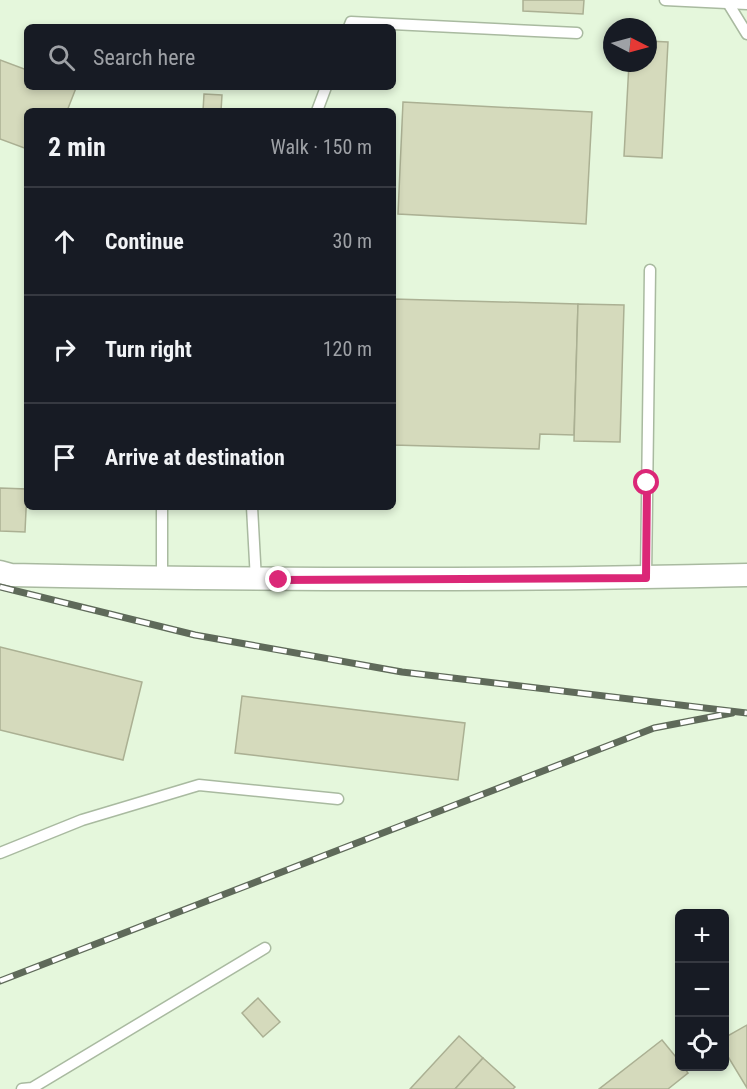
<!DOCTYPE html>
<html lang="en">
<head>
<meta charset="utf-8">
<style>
  body { margin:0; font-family:"Roboto Condensed",sans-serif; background:#242831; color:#f1f3f6 }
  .controls { position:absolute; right:18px; bottom:18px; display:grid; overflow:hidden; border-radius:9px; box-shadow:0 3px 9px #0003 }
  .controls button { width:54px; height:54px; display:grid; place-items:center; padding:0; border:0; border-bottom:2px solid #363941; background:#171b24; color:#f1f3f6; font:30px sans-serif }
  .compass { position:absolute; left:603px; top:18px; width:54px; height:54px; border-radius:50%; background:#171b24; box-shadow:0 3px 9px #0003; rotate:96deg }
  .stop { position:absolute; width:18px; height:18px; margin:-14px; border:4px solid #db2777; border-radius:50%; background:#fff }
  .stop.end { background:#db2777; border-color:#fff; box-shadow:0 2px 6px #0008 }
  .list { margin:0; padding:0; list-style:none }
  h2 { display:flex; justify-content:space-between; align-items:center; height:78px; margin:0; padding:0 24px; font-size:26px }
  h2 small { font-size:20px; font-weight:400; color:#9ea1a6 }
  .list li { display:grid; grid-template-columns:39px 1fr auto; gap:18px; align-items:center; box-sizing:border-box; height:108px; padding:0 24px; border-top:2px solid #363941 }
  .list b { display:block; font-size:22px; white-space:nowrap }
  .list em { font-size:20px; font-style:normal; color:#9ea1a6 }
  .icon { flex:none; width:33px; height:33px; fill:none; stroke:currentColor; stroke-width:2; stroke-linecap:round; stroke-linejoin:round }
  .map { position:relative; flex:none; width:747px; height:1089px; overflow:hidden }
  .search { position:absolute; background:#171b24; box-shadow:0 3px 9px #0003; left:24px; top:24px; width:372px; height:66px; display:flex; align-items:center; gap:15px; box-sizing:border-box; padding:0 21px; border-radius:9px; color:#9ea1a6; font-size:22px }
  .panel { position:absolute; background:#171b24; box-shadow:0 3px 9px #0003; left:24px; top:108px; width:372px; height:402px; border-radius:9px }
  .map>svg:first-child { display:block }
  .building { fill:#d5dabc; stroke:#abb093; stroke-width:1.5 }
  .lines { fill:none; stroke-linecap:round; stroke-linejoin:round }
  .lane-casing { stroke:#a9baa0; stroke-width:13 }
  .street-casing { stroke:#a9baa0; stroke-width:25 }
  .lane { stroke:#fff; stroke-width:10 }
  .street { stroke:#fff; stroke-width:22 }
  .rail-casing { stroke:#5f6a5a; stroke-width:7 }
  .rail { stroke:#fefefe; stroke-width:4.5; stroke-dasharray:14; stroke-linecap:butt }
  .route { stroke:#db2777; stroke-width:8 }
</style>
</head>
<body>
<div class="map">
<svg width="747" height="1089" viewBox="0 0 747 1089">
  <rect width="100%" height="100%" fill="#e5f7dc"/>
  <g class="building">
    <polygon points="523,0 584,0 583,14 523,11"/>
    <polygon points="648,41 668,42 662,158 624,156 629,63 648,63"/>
    <polygon points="0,60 27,70 27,87 76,88 67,111 27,111 27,149 0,139"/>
    <polygon points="204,94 222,95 221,111 203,111"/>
    <polygon points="403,102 592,112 586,224 398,214"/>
    <polygon points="393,299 578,304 574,435 540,434 539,449 393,445"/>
    <polygon points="578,304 624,305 620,442 574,441"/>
    <polygon points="0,488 27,489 25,532 0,531"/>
    <polygon points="0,647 142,682 123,760 0,730"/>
    <polygon points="242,696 465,723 458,780 235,753"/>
    <polygon points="258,998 280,1022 263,1037 242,1013"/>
    <polygon points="747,1025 747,1088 724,1050 724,1038"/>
    <polygon points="459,1036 483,1058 455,1089 410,1089"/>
    <polygon points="662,1040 680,1062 680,1066 683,1066 688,1073 668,1089 599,1089"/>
    <polygon points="483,1058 515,1087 513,1089 455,1089"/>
  </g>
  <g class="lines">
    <g class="lane-casing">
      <g id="lane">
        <polyline points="665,0 747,4"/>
        <polyline points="728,3 747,34"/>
        <polyline points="349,27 351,22 577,33"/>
        <polyline points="317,111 326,87"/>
        <polyline points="252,507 256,580"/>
        <polyline points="162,578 162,507"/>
        <polyline points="646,578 650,270"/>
        <polyline points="0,853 82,820 199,785 338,799"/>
        <polyline points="22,1089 32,1088 265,948"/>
      </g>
    </g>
    <g class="street-casing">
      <path id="street" d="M0,572L11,575C256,580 502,581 747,575"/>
    </g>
    <use href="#lane" class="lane"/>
    <use href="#street" class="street"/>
    <g class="rail-casing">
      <g id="rail">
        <polyline points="0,587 195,635 402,672 747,713"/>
        <polyline points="0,981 654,728 732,713"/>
      </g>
    </g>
    <use href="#rail" class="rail"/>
  </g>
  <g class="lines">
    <polyline class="route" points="279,580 646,578 647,483"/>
  </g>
</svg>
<div class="controls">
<button>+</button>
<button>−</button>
<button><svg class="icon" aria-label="locate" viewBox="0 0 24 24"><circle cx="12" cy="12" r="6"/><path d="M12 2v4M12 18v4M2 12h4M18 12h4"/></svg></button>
</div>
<svg class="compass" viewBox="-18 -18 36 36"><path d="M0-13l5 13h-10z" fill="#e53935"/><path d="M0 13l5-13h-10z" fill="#9ea1a6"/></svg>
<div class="stop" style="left:647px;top:483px"></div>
<div class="stop end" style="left:279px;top:580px"></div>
<div class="search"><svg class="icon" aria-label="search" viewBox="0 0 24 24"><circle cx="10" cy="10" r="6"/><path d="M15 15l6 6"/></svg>Search here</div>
<section class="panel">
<h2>2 min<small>Walk · 150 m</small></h2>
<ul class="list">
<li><svg class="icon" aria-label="ahead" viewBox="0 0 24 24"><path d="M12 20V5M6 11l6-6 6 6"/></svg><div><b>Continue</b></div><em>30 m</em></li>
<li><svg class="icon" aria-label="right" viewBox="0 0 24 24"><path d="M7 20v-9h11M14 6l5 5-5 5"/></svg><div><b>Turn right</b></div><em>120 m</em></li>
<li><svg class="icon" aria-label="arrive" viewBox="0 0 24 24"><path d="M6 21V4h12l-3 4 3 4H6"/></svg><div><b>Arrive at destination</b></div></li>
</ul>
</section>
</div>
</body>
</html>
